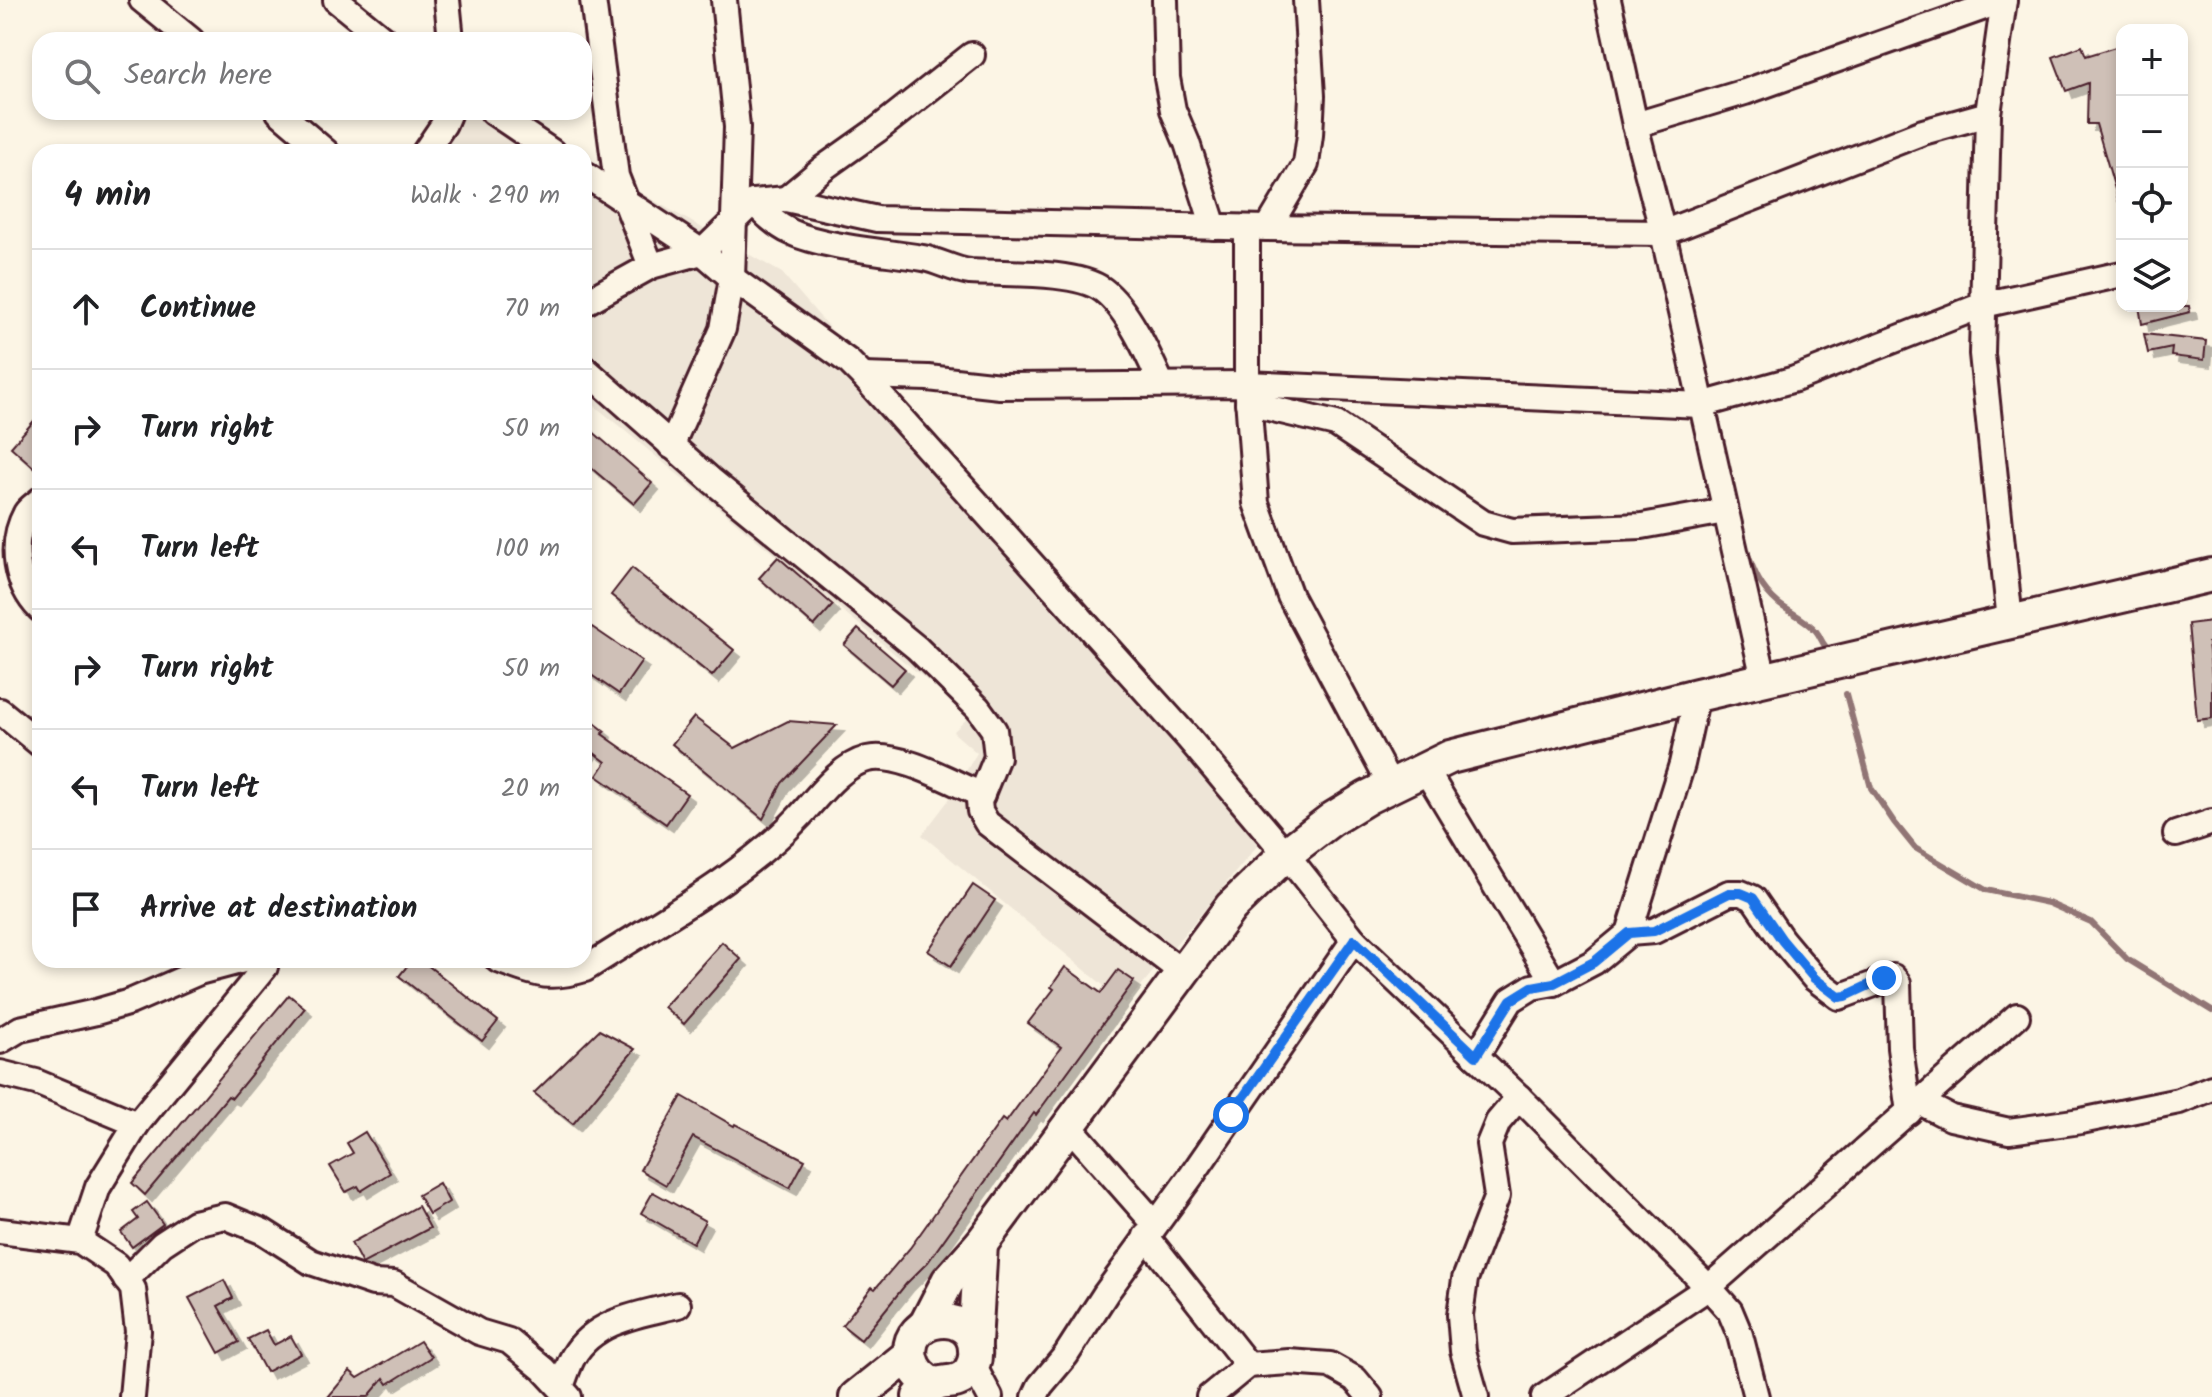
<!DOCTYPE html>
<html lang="en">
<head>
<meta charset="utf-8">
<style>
  body { margin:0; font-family:Kalam,sans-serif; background:#f6f6f6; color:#202124 }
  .controls { position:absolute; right:24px; top:24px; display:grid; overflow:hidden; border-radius:16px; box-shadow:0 4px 12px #0003 }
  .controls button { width:72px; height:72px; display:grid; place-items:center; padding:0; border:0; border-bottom:2px solid #e0e0e0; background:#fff; color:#202124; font:40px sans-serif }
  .stop { position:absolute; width:24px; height:24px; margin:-18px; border:6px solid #1a73e8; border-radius:50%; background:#fff }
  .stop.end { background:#1a73e8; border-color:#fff; box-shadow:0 2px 8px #0008 }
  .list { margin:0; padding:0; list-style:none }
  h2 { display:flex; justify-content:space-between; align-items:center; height:104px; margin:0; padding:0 32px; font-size:34px }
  h2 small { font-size:26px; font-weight:400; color:#757577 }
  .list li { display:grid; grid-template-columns:52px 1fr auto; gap:24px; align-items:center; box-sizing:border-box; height:120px; padding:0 32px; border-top:2px solid #e0e0e0 }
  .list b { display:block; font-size:30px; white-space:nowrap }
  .list em { font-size:26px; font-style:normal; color:#757577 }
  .icon { flex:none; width:44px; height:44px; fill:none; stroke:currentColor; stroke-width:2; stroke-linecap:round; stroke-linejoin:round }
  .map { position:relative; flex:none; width:2212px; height:1397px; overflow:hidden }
  .search { position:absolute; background:#fff; box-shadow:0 4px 12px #0003; left:32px; top:32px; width:560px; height:88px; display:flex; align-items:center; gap:20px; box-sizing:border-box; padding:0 28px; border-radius:24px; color:#757577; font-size:30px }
  .panel { position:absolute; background:#fff; box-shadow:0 4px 12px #0003; left:32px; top:144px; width:560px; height:824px; border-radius:24px }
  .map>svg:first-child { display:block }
  .built { fill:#eee5d7 }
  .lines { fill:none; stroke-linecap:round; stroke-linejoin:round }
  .stream { stroke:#917474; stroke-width:6 }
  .building { fill:#cfc0b7; stroke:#4a1f2b; stroke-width:2; filter:url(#shadow) }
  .minor-casing { stroke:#4a1f2b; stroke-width:30 }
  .major-casing { stroke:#4a1f2b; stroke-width:38 }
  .minor { stroke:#fcf5e5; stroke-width:24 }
  .major { stroke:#fcf5e5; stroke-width:32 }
  .route { stroke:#1a73e8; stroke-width:10 }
</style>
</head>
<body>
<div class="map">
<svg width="2212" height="1397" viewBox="0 0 2212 1397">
  <defs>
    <filter id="shadow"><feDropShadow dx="7" dy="7" stdDeviation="0" flood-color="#0004"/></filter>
  </defs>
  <rect width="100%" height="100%" fill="#fcf5e5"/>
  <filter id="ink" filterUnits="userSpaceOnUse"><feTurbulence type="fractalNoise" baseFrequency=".0125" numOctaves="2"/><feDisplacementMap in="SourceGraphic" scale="16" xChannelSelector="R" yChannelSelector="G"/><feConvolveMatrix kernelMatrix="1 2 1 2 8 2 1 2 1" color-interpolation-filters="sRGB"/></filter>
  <g filter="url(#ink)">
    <g class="built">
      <polygon points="436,112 497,112 568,152 406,152"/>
      <polygon points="584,161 782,273 1267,834 1126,1004 922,835 948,801 977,753 953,732 970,716 584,397"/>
    </g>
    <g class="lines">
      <g class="stream">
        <path d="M1746,549C1754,572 1760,588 1779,604C1791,613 1806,619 1816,631C1822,638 1821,645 1831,651"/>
        <polyline points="1846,694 1871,788 1894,822 1915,848 1986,890 2048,903 2091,922 2127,959 2212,1011"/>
      </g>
    </g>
    <g class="building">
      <polygon points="2122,45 2122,202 2119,203 2096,124 2087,124 2088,83 2066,91 2053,57 2082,46 2086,56"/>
      <polygon points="2139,306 2189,306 2190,312 2142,324"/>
      <polygon points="2144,334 2206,341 2204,360 2171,356 2172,348 2148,353"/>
      <polygon points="40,414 40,473 11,447"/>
      <polygon points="584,424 652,483 634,504 584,462"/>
      <polygon points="778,557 833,605 814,626 759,578"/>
      <polygon points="632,568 734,650 712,676 611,595"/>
      <polygon points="2212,621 2212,643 2208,643 2212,677 2212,718 2197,720 2188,624"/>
      <polygon points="592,627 642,661 619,694 584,670 584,638"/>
      <polygon points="858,629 905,669 891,685 844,645"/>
      <polygon points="584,715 605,731 602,734 687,794 666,824 597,776 606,762 590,750 584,758"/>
      <polygon points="694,717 735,748 788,721 837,725 782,783 763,819 672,744"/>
      <polygon points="973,885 995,900 951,966 928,951"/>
      <polygon points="722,942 741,959 684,1024 664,1007"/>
      <polygon points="412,960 421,960 498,1021 482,1041 399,976"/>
      <polygon points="1065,967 1101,993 1118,970 1134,981 1036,1115 1034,1113 928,1262 906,1284 861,1340 842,1325 872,1287 875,1289 910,1248 1002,1119 1006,1122 1061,1047 1028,1023 1054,989 1051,987"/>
      <polygon points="289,995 305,1008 232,1098 228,1096 145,1195 132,1183"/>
      <polygon points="599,1030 635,1049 573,1124 534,1093"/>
      <polygon points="682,1096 734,1126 735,1124 805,1160 790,1188 693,1137 666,1185 640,1170"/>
      <polygon points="365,1132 390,1173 361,1191 358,1186 346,1192 330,1166 353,1153 347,1143"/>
      <polygon points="439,1183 449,1202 429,1214 418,1195"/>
      <polygon points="653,1192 705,1221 693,1243 641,1213"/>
      <polygon points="147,1202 163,1224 132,1247 121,1232 138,1219 133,1212"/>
      <polygon points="418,1206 430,1228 362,1264 351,1243"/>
      <polygon points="224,1280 233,1298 218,1306 239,1342 219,1353 189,1298"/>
      <polygon points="266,1330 274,1345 291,1336 301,1354 266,1372 248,1339"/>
      <polygon points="420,1341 431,1357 388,1384 384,1378 368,1397 328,1397 350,1371 358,1378"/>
    </g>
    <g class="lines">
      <g class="minor-casing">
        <g id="minor">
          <polyline points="142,0 191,40"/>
          <polyline points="336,0 385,40"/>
          <polyline points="447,0 451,40"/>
          <polyline points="593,0 616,176 651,266"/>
          <polyline points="1165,0 1167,78 1173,110 1187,143 1214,227"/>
          <polyline points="1608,0 1635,125 1663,233 1764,679"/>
          <polyline points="2004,0 1988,114 1982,354 2010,621"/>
          <polyline points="279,112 326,152"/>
          <polyline points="493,112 552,152"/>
          <polyline points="1635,125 1745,92 2004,0"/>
          <polyline points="425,152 444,124 449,112"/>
          <polyline points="584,174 702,252 732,278 849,362 863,376 1189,739 1286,854 1354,940 1519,1097 1713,1292 1730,1311 1740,1335 1756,1397"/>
          <polyline points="786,199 822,169 877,130 972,55"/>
          <path d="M753,202C765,214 776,225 791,232C822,247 887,252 923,258C939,261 954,270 970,272C1003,274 1076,270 1103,290C1128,309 1148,354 1161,383"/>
          <polyline points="1247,228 1247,384 1256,503 1290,596 1391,786"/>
          <polyline points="1268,228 1306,164 1310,135 1312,96 1306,0"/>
          <polyline points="584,303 651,266 702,252 753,202 786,199 877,219 1268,228 1663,233 1923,132 1988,114"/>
          <polyline points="584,368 711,480 917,648 978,708 994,730 997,757 979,801 980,811 987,823 1182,972"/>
          <polyline points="863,376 928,378 1000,386 1247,384 1701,405 1795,379 1983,305 2122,274"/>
          <polyline points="1248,403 1336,424 1483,523 1512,531 1642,526 1725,511"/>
          <polyline points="671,446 723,329 732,278 737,127 724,0"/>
          <path d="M40,500C36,504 29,508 26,513C9,544 16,585 40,609"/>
          <polyline points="0,711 40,744"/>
          <polyline points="1425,769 1554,983"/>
          <polyline points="2176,834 2212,822"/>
          <polyline points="1629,933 1654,931 1729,893 1741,893 1753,898 1782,940 1814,978 1839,997 1893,977 1898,983 1900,1048 1909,1112"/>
          <path d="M498,960C534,973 546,981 585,969C654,924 742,877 798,818C817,798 839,766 867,759C898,751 953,783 982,795"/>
          <polyline points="0,1041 20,1029 96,1012 130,1002 199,972 244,960"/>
          <polyline points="1476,1056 1511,1000 1532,987 1554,983 1594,962 1629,933 1682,764 1697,695"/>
          <polyline points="0,1073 36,1082 137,1124"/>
          <polyline points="1920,1102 1951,1118 2009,1131 2081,1121 2179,1101 2212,1088"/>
          <polyline points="1069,1126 1155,1224"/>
          <polyline points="0,1231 80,1241 116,1265 133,1289 138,1331 132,1397"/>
          <polyline points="1146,1236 1248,1365"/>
          <polyline points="80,1241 98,1187 137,1124 265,967 266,960"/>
          <polyline points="126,1280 162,1244 194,1223 225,1216 264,1232 311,1262 373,1283 394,1284 479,1332 509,1341 543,1369 569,1397"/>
          <polyline points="973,1365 990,1397"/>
          <path d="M561,1386C565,1377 568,1366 573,1357C594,1320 641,1314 678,1305"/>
          <polyline points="1035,1397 1040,1386 1066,1355 1106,1293 1192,1175 1354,940"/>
          <polyline points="1209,1397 1248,1365 1289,1362 1330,1365 1355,1379 1370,1397"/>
          <polyline points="1476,1397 1463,1351 1460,1315 1465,1279 1497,1196 1489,1144 1498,1122 1519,1097"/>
          <polyline points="1544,1397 1709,1287 2017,1016"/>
        </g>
      </g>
      <g class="major-casing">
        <g id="major">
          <polyline points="926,1324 948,1281 981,1244 1231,907 1286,854 1332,819 1368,797 1450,757 1697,695 2212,575"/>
          <polyline points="975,1343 981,1244"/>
          <polyline points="856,1397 910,1354"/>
          <path d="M919,1397C923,1394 929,1388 934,1385C946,1380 957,1385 968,1373C973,1367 976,1359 975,1350C974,1307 902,1314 911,1358C914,1372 923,1380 935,1384"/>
        </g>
      </g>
      <use href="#minor" class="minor"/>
      <use href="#major" class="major"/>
    </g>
  </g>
  <g class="lines" filter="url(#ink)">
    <polyline class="route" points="1231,1115 1354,940 1476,1056 1511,1000 1532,987 1554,983 1594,962 1629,933 1654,931 1729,893 1741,893 1753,898 1782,940 1814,978 1839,997 1846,996 1884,978"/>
  </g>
</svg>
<div class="controls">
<button>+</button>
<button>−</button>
<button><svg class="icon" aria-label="locate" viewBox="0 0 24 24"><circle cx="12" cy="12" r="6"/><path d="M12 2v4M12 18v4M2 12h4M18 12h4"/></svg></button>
<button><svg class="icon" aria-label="layers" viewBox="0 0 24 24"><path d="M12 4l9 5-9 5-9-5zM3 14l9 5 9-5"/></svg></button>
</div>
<div class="stop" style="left:1231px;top:1115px"></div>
<div class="stop end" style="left:1884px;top:978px"></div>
<div class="search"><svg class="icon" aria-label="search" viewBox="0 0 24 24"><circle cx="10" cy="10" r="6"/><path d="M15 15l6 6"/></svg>Search here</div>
<section class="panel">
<h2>4 min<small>Walk · 290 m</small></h2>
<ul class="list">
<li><svg class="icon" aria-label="ahead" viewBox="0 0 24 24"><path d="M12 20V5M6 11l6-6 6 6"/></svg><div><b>Continue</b></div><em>70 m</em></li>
<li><svg class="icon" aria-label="right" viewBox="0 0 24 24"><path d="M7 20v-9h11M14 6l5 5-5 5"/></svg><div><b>Turn right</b></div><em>50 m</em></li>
<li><svg class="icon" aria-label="left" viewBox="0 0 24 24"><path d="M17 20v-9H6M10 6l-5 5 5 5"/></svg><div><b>Turn left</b></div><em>100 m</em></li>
<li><svg class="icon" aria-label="right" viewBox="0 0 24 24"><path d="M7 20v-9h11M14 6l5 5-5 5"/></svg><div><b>Turn right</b></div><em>50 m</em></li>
<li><svg class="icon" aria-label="left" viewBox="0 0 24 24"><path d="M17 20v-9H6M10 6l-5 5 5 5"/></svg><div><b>Turn left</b></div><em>20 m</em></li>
<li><svg class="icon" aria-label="arrive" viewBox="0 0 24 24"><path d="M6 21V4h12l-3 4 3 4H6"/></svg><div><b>Arrive at destination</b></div></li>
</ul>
</section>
</div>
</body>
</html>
